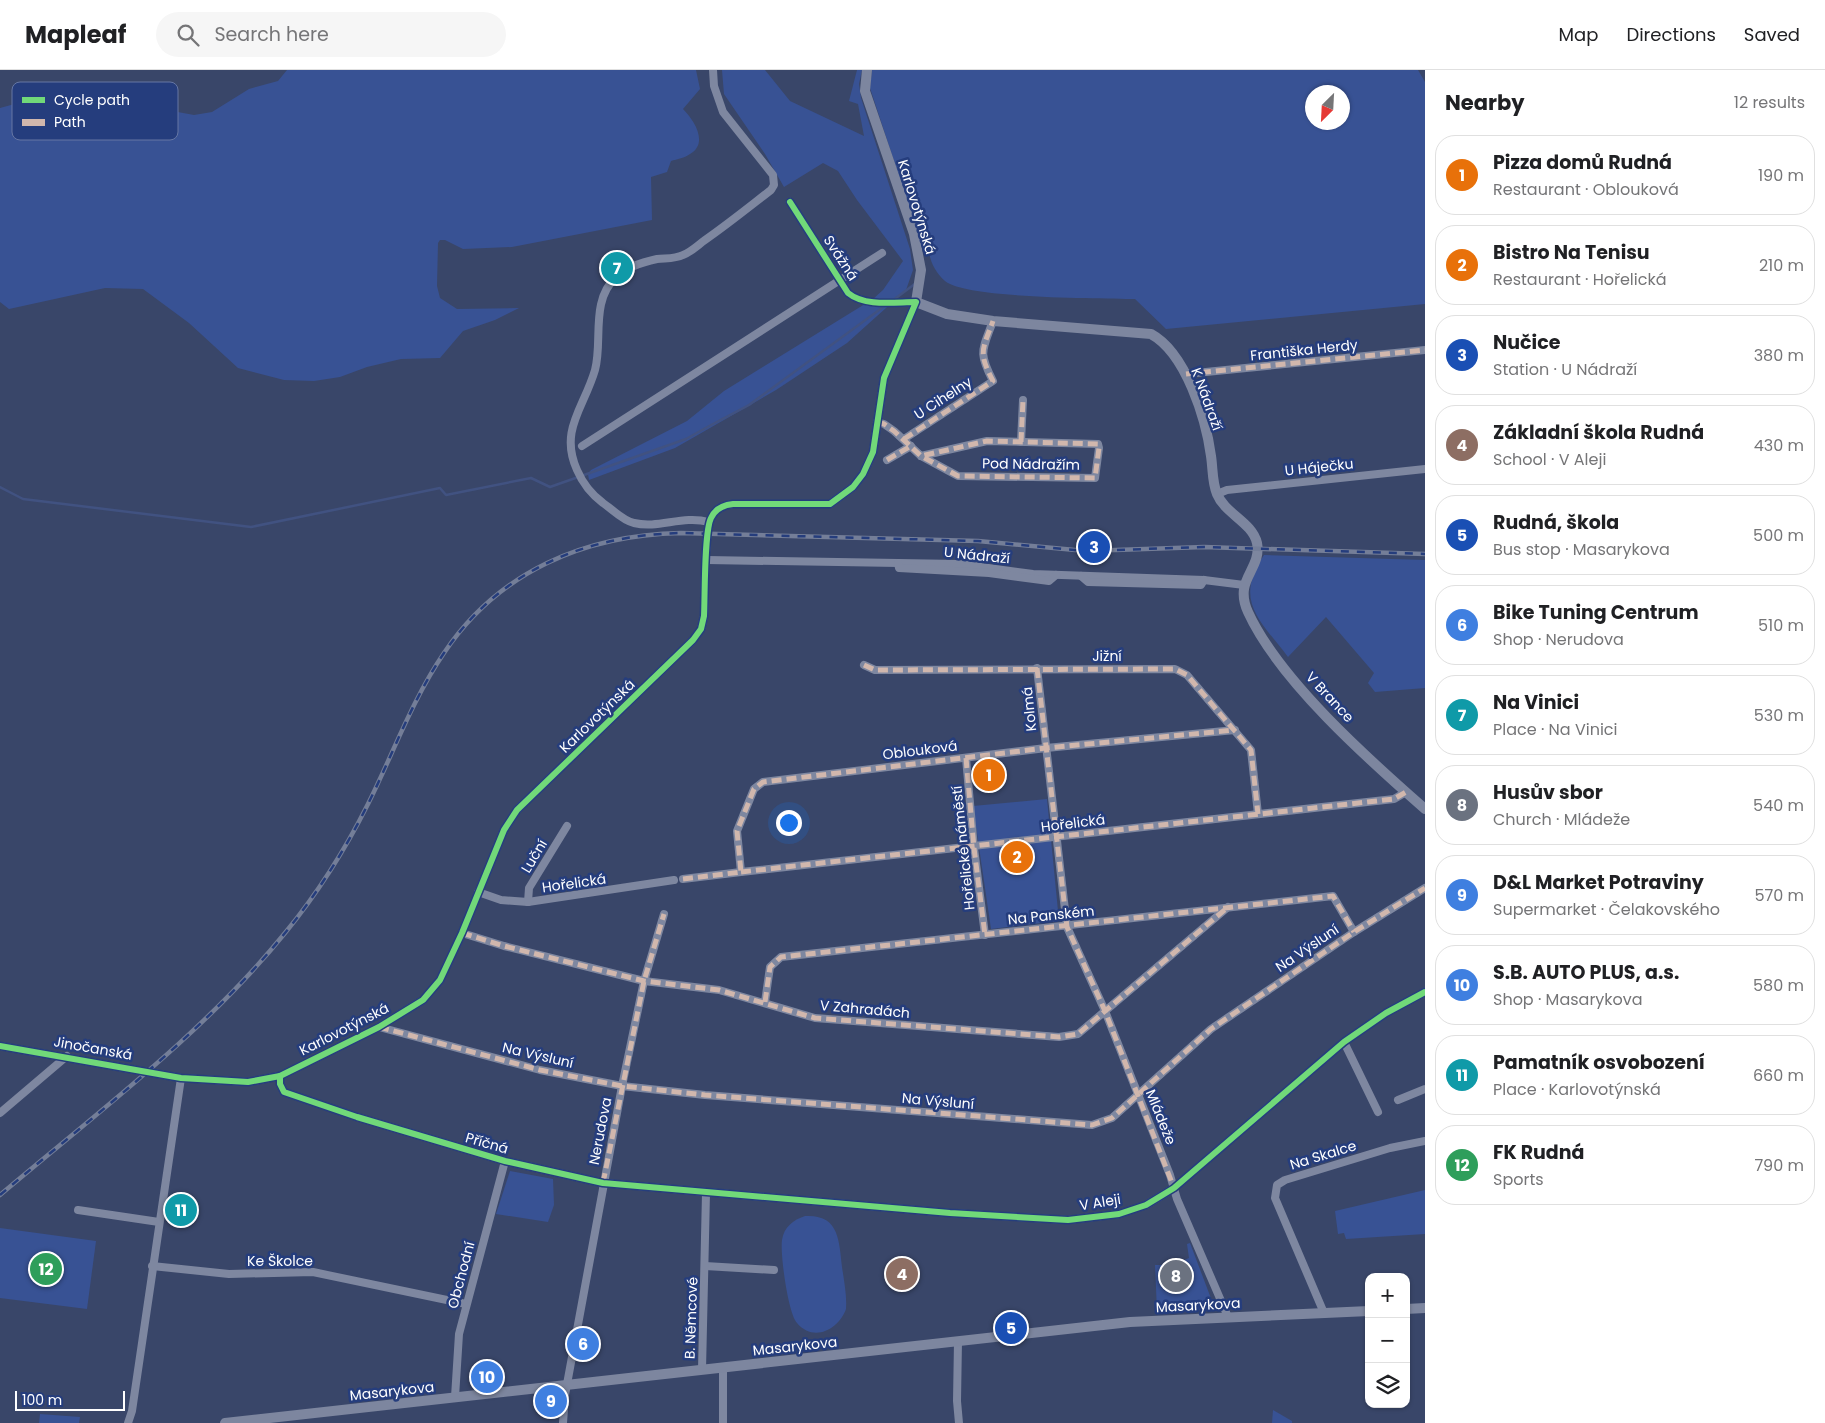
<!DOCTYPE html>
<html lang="en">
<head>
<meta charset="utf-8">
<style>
  body { margin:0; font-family:Poppins,sans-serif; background:#f6f6f6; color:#202124 }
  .controls { position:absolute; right:15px; bottom:15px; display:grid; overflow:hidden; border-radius:10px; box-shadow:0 1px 4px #0004 }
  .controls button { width:45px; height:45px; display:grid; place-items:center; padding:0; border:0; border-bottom:1px solid #e0e0e0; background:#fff; color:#202124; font:25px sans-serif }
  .compass { position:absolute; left:1305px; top:15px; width:45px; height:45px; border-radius:50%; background:#fff; box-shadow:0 1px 4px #0004; rotate:204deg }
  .scale { position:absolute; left:15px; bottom:12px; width:110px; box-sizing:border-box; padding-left:5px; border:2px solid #fff; border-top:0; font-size:14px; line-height:18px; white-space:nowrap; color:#fff; -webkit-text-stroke:4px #253d7d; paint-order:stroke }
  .you { position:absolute; left:788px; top:752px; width:18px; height:18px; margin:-12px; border:4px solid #fff; border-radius:50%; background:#1a73e8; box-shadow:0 0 0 8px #1a73e833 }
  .badge { display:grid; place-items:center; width:32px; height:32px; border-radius:50%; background:#7c3aed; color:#fff; font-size:16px; font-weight:700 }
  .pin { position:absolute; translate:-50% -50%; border:2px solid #fff; box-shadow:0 1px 5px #0006 }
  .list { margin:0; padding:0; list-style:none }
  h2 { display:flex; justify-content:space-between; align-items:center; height:65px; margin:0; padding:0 20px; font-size:21px }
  h2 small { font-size:16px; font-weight:400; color:#757577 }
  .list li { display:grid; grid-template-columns:32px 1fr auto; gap:15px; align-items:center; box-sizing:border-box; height:80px; margin:0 10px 10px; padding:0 10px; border:1px solid #e0e0e0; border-radius:20px }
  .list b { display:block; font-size:19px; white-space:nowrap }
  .list p { margin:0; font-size:16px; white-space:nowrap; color:#757577 }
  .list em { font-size:16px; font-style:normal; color:#757577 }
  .icon { flex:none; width:28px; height:28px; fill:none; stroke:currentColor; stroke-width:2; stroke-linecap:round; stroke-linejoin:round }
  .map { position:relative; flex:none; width:1425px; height:1353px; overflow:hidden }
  header { display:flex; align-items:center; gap:30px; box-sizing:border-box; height:70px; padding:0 25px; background:#fff; border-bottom:1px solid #e0e0e0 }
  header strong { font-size:24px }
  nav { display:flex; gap:28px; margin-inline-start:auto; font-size:18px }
  .search { width:350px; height:45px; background:#f6f6f6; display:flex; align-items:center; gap:12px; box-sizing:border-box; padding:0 18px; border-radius:28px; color:#757577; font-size:19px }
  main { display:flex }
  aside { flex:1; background:#fff }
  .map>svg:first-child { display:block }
  .green { fill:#385294; fill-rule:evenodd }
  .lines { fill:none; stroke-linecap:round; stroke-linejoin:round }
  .stream { stroke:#415281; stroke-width:2.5 }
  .minor { stroke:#7e87a0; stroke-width:8 }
  .major { stroke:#7d869f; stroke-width:10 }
  .rail-casing { stroke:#747e98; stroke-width:4.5 }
  .rail { stroke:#253d7d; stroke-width:2.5; stroke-dasharray:8; stroke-linecap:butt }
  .quiet { stroke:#d1b7ad; stroke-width:5; stroke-dasharray:10 5; stroke-linecap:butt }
  .cycleway-casing { stroke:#253d7d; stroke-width:9 }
  .cycleway { stroke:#71d979; stroke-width:6 }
  .labels { text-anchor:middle; stroke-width:5; stroke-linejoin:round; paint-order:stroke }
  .street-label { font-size:14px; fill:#fff; stroke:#253d7d }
  .key { fill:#253d7d; stroke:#6677a4; stroke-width:1 }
  .key-label { font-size:14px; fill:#fff }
</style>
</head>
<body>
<header>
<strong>Mapleaf</strong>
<div class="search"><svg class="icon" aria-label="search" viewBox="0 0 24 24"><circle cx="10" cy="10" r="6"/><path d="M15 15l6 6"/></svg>Search here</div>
<nav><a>Map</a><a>Directions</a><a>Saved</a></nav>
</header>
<main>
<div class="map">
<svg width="1425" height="1353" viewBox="0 0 1425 1353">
  <rect width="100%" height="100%" fill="#394669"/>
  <g class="green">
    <path d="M287,0H696L700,19L683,39C694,50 709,73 690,84C685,88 677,89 671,91L667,102L651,107L652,150L512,177L463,179L445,170H440L438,173L437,216L440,228L457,239L519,238L495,250L463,261L440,288L401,289L367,297L340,307L314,311L284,310L238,298L189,253L143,219L105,218L9,239L0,232V38L40,27L58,26L92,34L129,33L194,45L212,42L249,19L278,11Z"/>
    <polygon points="722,0 765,0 790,31 864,66 858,34 849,31 857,0 862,0 859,14 861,28 910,179 913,200 906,220 847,273 776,320 675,378 589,410 588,404 591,400 687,351 724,321 873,229 883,220 903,191 857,130 838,101 823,93 784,117 765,84 724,24"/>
    <path d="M872,0H1418L1425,12V234L1166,259L1135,229C1100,228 967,229 945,211C934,201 930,191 928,177L923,179L870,18ZM1312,22H1342V52H1312Z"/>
    <path d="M1264,485L1425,490V618L1375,622L1368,613L1374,603L1326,547L1288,587C1260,550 1233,531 1264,485Z"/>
    <polygon points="1047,729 1059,851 991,859 973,736"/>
    <polygon points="510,1101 553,1109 554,1135 548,1152 496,1144"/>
    <polygon points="1425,1120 1425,1164 1346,1169 1344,1163 1338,1164 1335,1141"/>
    <path d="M805,1146C839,1144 839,1170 842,1197C844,1211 847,1225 846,1239C839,1259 814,1273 797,1253C788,1243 780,1184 782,1170C784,1157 793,1150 805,1146Z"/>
    <polygon points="0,1158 96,1171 87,1239 0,1228"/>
    <polygon points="1190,1173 1215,1239 1157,1241 1155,1195 1167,1195 1169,1216 1185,1214 1182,1191 1189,1188 1187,1174"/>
    <polygon points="1273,1340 1292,1351 1292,1353 1272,1353"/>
    <polygon points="40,1344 80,1347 79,1353 39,1353"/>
  </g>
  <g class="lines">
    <g class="stream">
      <polyline points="892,231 916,213"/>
      <polyline points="0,417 23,429 251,457 440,418 446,425 531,408 550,417 686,369 711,355 749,335 886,235"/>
    </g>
    <g class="minor">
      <polyline points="1186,304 1425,280"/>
      <polyline points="877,352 884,354 894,361 921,386 958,406 1095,408 1099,378 1098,374 987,371 921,386"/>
      <path d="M904,369L993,311C978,282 982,281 993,251"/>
      <polyline points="1021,372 1023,330"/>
      <polyline points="582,376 882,183"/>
      <polyline points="887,390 911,376"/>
      <polyline points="1217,424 1227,420 1425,399"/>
      <path d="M709,452C682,445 659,459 634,453C623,451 612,439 603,433C591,424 583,414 577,400C559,360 584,338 595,300C603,271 590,231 616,207C627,197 643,192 657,189C666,188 675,189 683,185C691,182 698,175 705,170C728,154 749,137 771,120L774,115L773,105L723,42L714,16L713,0"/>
      <polyline points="707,490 959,494 1033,504 1204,510 1244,515"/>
      <polyline points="898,493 899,498 989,503 1049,511 1056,505"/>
      <polyline points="1081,506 1088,512 1201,515 1204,510"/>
      <polyline points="864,595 875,600 1175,599 1187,605 1251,680 1258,744"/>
      <polyline points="1037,598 1067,857 1105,941 1170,1105 1177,1129 1228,1247"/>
      <polyline points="966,688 974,778 985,865"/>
      <polyline points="741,802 1394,729 1406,722"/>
      <polyline points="683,809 741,802 737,761 754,719 763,712 1046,678 1235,660"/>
      <polyline points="478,822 501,830 528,832 674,810"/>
      <polyline points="528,832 529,818 567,756"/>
      <polyline points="462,863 504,876 644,911 719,920 815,948 1059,967 1078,964 1228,837"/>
      <polyline points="765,932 770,897 781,887 1333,826 1354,862"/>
      <polyline points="379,957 540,1000 622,1016 705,1025 1092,1055 1112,1048 1211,959 1354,862 1425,818"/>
      <polyline points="1344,972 1378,1042"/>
      <path d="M0,976L181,1008L248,1012L280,1006L379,957L423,930L440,910L462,863L504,760L517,740L693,570L701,559L704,546C705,527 704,462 711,448C715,439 724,435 733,434H830L853,417L863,404L873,382L884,308L916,232C895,232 865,237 848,223L790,132"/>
      <polyline points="280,1006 280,1014 284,1022 357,1047 505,1091 603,1113 950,1143 1068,1150 1119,1144 1146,1135 1174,1118 1344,972 1386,943 1425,922"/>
      <polyline points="1398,1030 1425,1019"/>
      <polyline points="0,1043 67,986"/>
      <polyline points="78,1140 159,1152"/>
      <polyline points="152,1196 229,1204 313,1202 466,1234"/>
      <polyline points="705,1196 774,1200"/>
      <polyline points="1324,1243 1275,1128 1277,1115 1285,1110 1390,1078 1425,1071"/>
      <polyline points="958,1271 957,1331 959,1353"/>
      <polyline points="702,1300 706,1123"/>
      <polyline points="455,1327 459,1264 505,1091"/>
      <polyline points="128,1353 132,1341 181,1008"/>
      <polyline points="563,1353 565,1325 622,1016 644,911 664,844"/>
      <polyline points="723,1353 723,1297"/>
    </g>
    <g class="major">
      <path d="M867,0L865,21L914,164L921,200L916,232L947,244L993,251L1151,264C1186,283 1206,349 1211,386C1213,399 1212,412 1217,424C1225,444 1252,452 1257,473C1262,500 1233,509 1248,542C1279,610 1368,689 1425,739"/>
      <polyline points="1406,1239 1425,1238"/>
      <polyline points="225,1353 1130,1252 1369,1241"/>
    </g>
    <g class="rail-casing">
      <path id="rail" d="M0,1125C98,1042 204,963 285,863C317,824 345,780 368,734C393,684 412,630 444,583C499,501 585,465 681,463L978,471L1086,481L1204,477L1425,484"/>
    </g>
    <use href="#rail" class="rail"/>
    <g class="quiet">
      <polyline points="1186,304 1425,280"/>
      <polyline points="877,352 884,354 894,361 921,386 958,406 1095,408 1099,378 1098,374 987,371 921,386"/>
      <path d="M904,369L993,311C978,282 982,281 993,251"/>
      <polyline points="1021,372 1023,330"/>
      <polyline points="887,390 911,376"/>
      <polyline points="864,595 875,600 1175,599 1187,605 1251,680 1258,744"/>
      <polyline points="1037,598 1067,857 1105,941 1174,1118"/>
      <polyline points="966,688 974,778 985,865"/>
      <polyline points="741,802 1394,729 1406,722"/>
      <polyline points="683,809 741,802 737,761 754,719 763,712 1046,678 1235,660"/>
      <polyline points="462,863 504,876 644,911 719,920 815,948 1059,967 1078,964 1228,837"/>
      <polyline points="765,932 770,897 781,887 1333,826 1354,862"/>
      <polyline points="379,957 540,1000 622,1016 705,1025 1092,1055 1112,1048 1211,959 1354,862 1425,818"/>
      <polyline points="603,1113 644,911 664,844"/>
    </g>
    <g class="cycleway-casing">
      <g id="cycleway">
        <path d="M0,976L181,1008L248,1012L280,1006L379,957L423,930L440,910L462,863L504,760L517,740L693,570L701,559L704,546C705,527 704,462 711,448C715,439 724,435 733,434H830L853,417L863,404L873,382L884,308L916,232C895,232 865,237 848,223L790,132"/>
        <polyline points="280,1006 280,1014 284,1022 357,1047 505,1091 603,1113 950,1143 1068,1150 1119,1144 1146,1135 1174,1118 1344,972 1386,943 1425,922"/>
      </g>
    </g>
    <use href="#cycleway" class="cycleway"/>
  </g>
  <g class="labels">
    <g class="street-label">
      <text transform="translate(917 137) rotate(73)" y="5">Karlovotýnská</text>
      <text transform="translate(841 188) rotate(57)" y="5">Svážná</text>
      <text transform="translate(1304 280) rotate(-6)" y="5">Františka Herdy</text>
      <text transform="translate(943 328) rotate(-33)" y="5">U Cihelny</text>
      <text transform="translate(1207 329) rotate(70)" y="5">K Nádraží</text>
      <text transform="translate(1031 394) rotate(1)" y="5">Pod Nádražím</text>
      <text transform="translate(1319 397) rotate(-6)" y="5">U Háječku</text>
      <text transform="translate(977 485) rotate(6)" y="5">U Nádraží</text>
      <text x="1107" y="591">Jižní</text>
      <text transform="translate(1330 627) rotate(47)" y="5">V Brance</text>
      <text transform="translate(1029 639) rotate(-96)" y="5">Kolmá</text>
      <text transform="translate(597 646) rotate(-44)" y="5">Karlovotýnská</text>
      <text transform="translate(920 680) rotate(-7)" y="5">Oblouková</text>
      <text transform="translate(1073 753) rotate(-7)" y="5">Hořelická</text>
      <text transform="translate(963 778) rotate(-96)" y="5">Hořelické náměstí</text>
      <text transform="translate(534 786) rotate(-59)" y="5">Luční</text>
      <text transform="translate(574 813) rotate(-8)" y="5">Hořelická</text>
      <text transform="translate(1051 845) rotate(-6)" y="5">Na Panském</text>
      <text transform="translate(1307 878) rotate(-34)" y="5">Na Výsluní</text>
      <text transform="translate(865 939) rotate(5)" y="5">V Zahradách</text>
      <text transform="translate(344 959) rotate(-27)" y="5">Karlovotýnská</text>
      <text transform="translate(93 978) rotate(10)" y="5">Jinočanská</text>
      <text transform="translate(538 985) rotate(13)" y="5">Na Výsluní</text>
      <text transform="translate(938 1031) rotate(5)" y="5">Na Výsluní</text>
      <text transform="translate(1161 1047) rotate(68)" y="5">Mládeže</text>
      <text transform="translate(600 1061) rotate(-79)" y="5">Nerudova</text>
      <text transform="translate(487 1073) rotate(16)" y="5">Příčná</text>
      <text transform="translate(1323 1085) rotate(-17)" y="5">Na Skalce</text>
      <text transform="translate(1100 1132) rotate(-9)" y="5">V Aleji</text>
      <text x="280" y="1196">Ke Školce</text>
      <text transform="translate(461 1205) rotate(-75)" y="5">Obchodní</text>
      <text transform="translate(1198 1235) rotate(-3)" y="5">Masarykova</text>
      <text transform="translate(691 1248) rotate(-88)" y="5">B. Němcové</text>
      <text transform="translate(795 1276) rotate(-6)" y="5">Masarykova</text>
      <text transform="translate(392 1321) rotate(-6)" y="5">Masarykova</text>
    </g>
  </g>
  <rect x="12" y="12" width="166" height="58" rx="8" class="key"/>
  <rect x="22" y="27" width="23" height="6" fill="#71d979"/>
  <rect x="22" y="49" width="23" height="7" fill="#d1b7ad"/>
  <g class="key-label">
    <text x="54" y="35">Cycle path</text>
    <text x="54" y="57">Path</text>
  </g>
</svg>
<div class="controls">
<button>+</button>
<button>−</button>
<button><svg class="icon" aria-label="layers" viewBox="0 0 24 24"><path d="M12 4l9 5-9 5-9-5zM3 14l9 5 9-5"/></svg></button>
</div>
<svg class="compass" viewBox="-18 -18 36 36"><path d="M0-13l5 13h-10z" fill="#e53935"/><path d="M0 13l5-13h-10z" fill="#757577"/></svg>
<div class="scale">100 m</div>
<div class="you"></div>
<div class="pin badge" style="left:989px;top:705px;background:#e8710a">1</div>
<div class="pin badge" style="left:1017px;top:787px;background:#e8710a">2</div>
<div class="pin badge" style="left:1094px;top:477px;background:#1a4fb4">3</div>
<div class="pin badge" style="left:902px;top:1204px;background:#8d6e63">4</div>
<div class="pin badge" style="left:1011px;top:1258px;background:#1a4fb4">5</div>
<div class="pin badge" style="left:583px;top:1274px;background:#3f7fe0">6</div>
<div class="pin badge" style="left:617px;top:198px;background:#0f9aa8">7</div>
<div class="pin badge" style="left:1176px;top:1206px;background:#6b7280">8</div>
<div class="pin badge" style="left:551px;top:1331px;background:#3f7fe0">9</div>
<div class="pin badge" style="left:487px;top:1307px;background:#3f7fe0">10</div>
<div class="pin badge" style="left:181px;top:1140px;background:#0f9aa8">11</div>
<div class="pin badge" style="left:46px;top:1199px;background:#2e9e5b">12</div>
</div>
<aside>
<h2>Nearby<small>12 results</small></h2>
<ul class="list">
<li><span class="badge" style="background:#e8710a">1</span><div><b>Pizza domů Rudná</b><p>Restaurant · Oblouková</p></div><em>190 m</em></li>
<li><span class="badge" style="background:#e8710a">2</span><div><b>Bistro Na Tenisu</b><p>Restaurant · Hořelická</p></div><em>210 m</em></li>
<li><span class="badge" style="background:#1a4fb4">3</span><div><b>Nučice</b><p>Station · U Nádraží</p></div><em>380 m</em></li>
<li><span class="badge" style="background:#8d6e63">4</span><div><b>Základní škola Rudná</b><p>School · V Aleji</p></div><em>430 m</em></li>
<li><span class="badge" style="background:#1a4fb4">5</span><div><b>Rudná, škola</b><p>Bus stop · Masarykova</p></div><em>500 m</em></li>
<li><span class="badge" style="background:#3f7fe0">6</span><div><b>Bike Tuning Centrum</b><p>Shop · Nerudova</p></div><em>510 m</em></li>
<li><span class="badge" style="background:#0f9aa8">7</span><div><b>Na Vinici</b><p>Place · Na Vinici</p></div><em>530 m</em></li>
<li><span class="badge" style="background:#6b7280">8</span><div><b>Husův sbor</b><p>Church · Mládeže</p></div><em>540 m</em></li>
<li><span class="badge" style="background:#3f7fe0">9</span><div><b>D&amp;L Market Potraviny</b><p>Supermarket · Čelakovského</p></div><em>570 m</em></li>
<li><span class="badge" style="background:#3f7fe0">10</span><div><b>S.B. AUTO PLUS, a.s.</b><p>Shop · Masarykova</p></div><em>580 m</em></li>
<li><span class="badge" style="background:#0f9aa8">11</span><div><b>Pamatník osvobození</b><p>Place · Karlovotýnská</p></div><em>660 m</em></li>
<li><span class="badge" style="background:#2e9e5b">12</span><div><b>FK Rudná</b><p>Sports</p></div><em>790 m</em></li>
</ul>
</aside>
</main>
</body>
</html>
